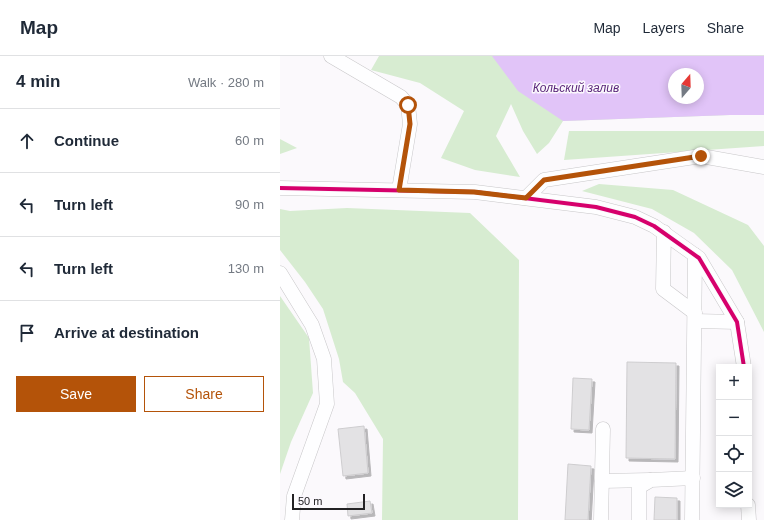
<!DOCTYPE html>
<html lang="en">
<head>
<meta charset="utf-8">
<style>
  body { margin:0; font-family:Arial,sans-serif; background:#f6f6f7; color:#1f2937 }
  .controls { position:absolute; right:12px; bottom:12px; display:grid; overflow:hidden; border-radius:0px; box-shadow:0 2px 10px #0003 }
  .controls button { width:36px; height:36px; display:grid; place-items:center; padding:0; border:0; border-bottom:1px solid #e0e1e3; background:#fff; color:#1f2937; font:20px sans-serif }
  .compass { position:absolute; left:388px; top:12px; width:36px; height:36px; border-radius:50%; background:#fff; box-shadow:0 2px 10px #0003; rotate:19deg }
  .scale { position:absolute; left:12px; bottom:10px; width:73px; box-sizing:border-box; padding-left:4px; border:2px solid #232224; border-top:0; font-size:11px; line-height:14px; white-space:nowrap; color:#232224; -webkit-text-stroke:3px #fbf8fd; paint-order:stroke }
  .stop { position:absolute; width:12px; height:12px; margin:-9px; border:3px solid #b45309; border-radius:50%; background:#fff }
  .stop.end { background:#b45309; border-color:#fff; box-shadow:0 1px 4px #0008 }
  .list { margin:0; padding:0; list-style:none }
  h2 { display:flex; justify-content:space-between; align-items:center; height:52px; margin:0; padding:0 16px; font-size:17px }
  h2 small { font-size:13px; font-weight:400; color:#747a83 }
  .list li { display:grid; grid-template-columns:26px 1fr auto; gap:12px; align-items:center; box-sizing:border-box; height:64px; padding:0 16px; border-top:1px solid #e0e1e3 }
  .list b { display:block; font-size:15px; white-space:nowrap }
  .list em { font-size:13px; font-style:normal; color:#747a83 }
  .actions { display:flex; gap:8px; padding:12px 16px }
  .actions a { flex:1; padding:9px 0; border:1px solid #b45309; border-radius:0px; text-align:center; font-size:14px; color:#b45309 }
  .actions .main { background:#b45309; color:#fff }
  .icon { flex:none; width:22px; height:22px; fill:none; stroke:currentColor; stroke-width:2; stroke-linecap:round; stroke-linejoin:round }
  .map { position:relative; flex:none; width:484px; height:464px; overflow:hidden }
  header { display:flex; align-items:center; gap:24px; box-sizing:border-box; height:56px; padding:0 20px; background:#fff; border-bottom:1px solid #e0e1e3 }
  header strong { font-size:19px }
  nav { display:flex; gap:22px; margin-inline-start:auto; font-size:14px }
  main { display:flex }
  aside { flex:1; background:#fff }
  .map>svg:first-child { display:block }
  .green { fill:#d7ecd1; fill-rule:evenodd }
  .water { fill:#e1c4f8; fill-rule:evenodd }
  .building { fill:#e3e2e4; stroke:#cecdcf; filter:url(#shadow) }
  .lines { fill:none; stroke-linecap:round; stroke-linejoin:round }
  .minor-casing { stroke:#c8c7c9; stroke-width:15 }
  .minor { stroke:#fefeff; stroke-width:14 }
  .cycleway-casing { stroke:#fbf8fd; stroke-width:6 }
  .cycleway { stroke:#d6006c; stroke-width:4 }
  .route { stroke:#b45309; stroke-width:5 }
  .labels { text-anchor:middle; stroke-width:3; stroke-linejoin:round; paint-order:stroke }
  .water-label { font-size:12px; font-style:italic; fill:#5a267a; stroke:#fbf8fd }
</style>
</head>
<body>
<header>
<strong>Map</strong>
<nav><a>Map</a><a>Layers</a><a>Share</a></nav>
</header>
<main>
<aside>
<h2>4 min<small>Walk · 280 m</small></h2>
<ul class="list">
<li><svg class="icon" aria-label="ahead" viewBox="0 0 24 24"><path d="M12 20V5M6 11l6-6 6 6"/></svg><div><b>Continue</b></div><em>60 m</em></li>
<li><svg class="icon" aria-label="left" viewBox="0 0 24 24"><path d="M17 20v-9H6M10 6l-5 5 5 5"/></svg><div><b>Turn left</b></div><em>90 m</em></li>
<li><svg class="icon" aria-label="left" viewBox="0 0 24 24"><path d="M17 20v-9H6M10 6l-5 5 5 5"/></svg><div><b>Turn left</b></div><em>130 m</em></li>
<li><svg class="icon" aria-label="arrive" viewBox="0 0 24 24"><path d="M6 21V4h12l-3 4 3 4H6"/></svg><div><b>Arrive at destination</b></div></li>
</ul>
<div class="actions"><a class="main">Save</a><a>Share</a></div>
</aside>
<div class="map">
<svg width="484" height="464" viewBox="0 0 484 464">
  <defs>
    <filter id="shadow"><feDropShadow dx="3" dy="3" stdDeviation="0" flood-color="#0004"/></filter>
  </defs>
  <rect width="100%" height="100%" fill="#fbf9fc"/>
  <g class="green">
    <path d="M99,0H484V59H450L283,65L269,87L257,98L243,75L231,48L216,80L240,121L195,114L161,102L184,55L140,27L91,14ZM394,18H418V42H394Z"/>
    <polygon points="289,75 484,75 484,90 284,104"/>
    <polygon points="0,83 17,92 0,98"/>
    <polygon points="319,128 393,134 468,169 484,190 484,276 452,214 414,177 372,153 302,135"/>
    <polygon points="67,152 190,157 239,204 238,464 102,464 103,383 75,337 63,326 59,303 43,253 25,226 0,194 0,153 10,155"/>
    <polygon points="0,240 29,282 33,337 11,386 0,418"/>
  </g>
  <path class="water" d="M212,0H484V59H450L283,65L238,35ZM394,18H418V42H394Z"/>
  <g class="building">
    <polygon points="347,306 396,307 395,403 346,402"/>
    <polygon points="293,322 312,323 309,374 291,373"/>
    <polygon points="84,370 88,417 63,420 58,373"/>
    <polygon points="288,408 311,410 308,464 285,464"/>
    <polygon points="375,441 397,442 397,464 374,464"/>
    <polygon points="90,445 92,457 68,460 67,448"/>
  </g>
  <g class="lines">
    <g class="minor-casing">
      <g id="minor">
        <polyline points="51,0 121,41 128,49 130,68 119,134"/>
        <polyline points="0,132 195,136 316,151 355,161 374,170 419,202 457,266 464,311"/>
        <polyline points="246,142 264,124 421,100 484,111"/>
        <polyline points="384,176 383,233 415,257"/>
        <polyline points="0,217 32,269 44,303 47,348 14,440 12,464"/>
        <polyline points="415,265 457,266"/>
        <polyline points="322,425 370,424"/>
        <polyline points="468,449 469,464"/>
        <polyline points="321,464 323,373"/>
        <polyline points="359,464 359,431 371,424 413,422"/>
        <polyline points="412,464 415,199"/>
      </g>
    </g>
    <use href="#minor" class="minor"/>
    <g class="cycleway-casing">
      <polyline id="cycleway" points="0,132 195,136 316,151 355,161 374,170 419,202 457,266 464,311"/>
    </g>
    <use href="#cycleway" class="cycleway"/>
  </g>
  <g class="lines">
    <polyline class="route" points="128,49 130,68 119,134 194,136 246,142 264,124 421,100"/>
  </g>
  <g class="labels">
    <g class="water-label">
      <text x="296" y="36">Кольский залив</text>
    </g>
  </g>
</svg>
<div class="controls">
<button>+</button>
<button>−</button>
<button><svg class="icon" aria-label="locate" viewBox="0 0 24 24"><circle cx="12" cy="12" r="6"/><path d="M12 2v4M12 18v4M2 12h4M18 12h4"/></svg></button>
<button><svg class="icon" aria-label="layers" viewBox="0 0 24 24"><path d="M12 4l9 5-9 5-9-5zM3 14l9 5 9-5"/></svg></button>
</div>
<svg class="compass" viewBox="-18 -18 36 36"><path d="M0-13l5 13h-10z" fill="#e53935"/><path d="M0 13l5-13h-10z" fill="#747a83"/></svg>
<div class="scale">50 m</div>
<div class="stop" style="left:128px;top:49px"></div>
<div class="stop end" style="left:421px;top:100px"></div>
</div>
</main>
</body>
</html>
